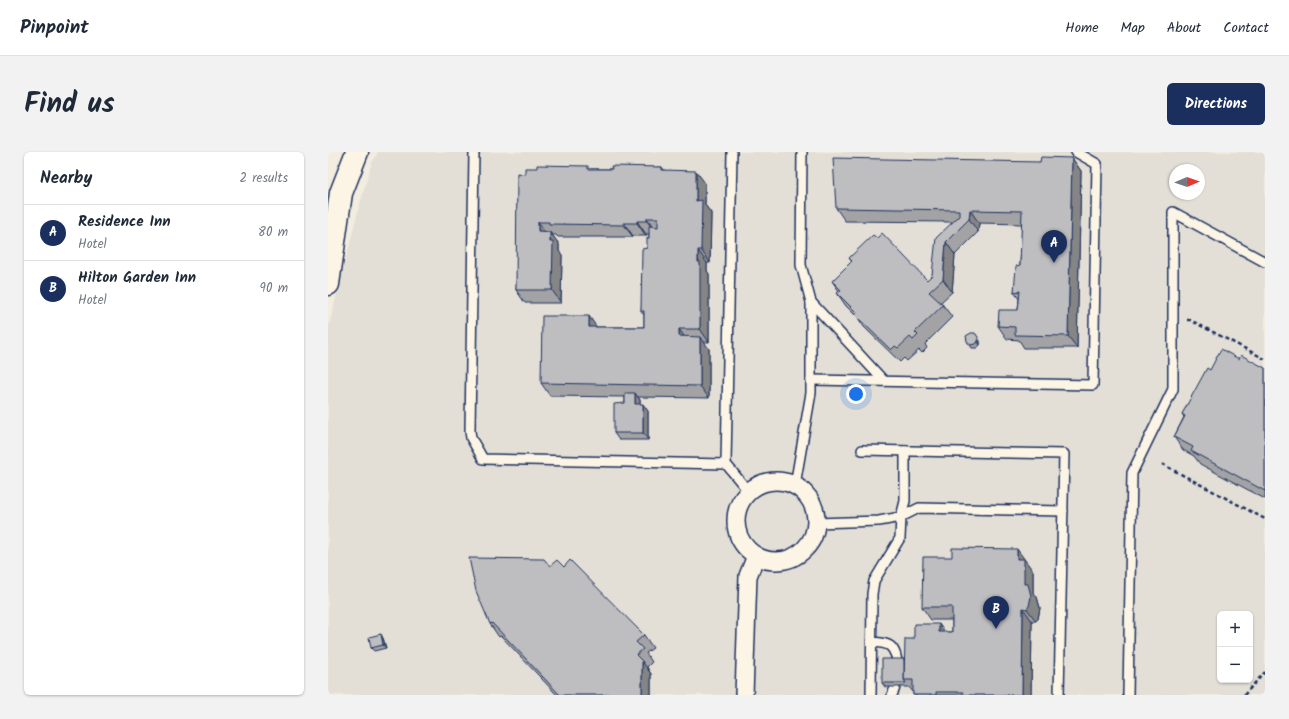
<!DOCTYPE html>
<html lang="en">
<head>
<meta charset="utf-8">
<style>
  body { margin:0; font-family:Kalam,sans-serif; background:#f2f2f3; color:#1f2937 }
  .controls { position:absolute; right:12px; bottom:12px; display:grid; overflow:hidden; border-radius:6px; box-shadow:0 1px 3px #0004 }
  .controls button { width:36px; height:36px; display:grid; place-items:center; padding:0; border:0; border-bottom:1px solid #e0e1e3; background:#fff; color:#1f2937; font:20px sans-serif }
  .compass { position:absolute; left:841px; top:12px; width:36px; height:36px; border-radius:50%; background:#fff; box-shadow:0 1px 3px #0004; rotate:88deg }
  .you { position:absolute; left:528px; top:242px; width:14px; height:14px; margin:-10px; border:3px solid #fff; border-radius:50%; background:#1a73e8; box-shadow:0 0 0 6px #1a73e833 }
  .badge { display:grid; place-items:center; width:26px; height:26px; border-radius:50%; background:#1b2f5e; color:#fff; font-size:13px; font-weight:700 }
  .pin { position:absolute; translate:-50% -33px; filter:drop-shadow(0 1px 2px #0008) }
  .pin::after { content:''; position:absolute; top:21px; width:14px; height:12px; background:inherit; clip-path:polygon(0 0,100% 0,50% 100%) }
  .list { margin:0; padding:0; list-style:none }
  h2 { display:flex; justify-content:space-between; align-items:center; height:52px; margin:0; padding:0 16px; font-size:17px }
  h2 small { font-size:13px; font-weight:400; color:#747a83 }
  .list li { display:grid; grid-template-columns:26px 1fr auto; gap:12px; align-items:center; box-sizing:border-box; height:56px; padding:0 16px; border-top:1px solid #e0e1e3 }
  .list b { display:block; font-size:15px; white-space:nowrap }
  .list p { margin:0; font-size:13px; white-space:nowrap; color:#747a83 }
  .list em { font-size:13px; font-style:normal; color:#747a83 }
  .map { position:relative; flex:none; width:937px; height:543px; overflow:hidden; border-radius:6px }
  header { display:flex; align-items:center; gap:24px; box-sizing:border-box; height:56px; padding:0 20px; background:#fff; border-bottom:1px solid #e0e1e3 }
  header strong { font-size:19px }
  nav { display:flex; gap:22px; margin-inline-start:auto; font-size:14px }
  .intro { display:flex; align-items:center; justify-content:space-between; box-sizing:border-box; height:96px; padding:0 24px }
  h1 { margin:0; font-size:28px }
  .button { padding:10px 18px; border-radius:6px; background:#1b2f5e; color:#fff; font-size:14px; font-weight:700 }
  main { display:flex; gap:24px; padding:0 24px }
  aside { flex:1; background:#fff; border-radius:6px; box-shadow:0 1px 3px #0004 }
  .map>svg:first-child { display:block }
  .built { fill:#e3dfd6; fill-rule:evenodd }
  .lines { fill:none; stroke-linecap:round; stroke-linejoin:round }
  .service-casing { stroke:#1b2f5e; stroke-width:12 }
  .minor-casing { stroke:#1b2f5e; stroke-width:20 }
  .primary-casing { stroke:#1b2f5e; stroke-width:25 }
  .path { stroke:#1b2f5e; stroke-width:2.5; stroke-dasharray:4 3; stroke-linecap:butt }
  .service { stroke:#fcf5e5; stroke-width:9 }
  .minor { stroke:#fcf5e5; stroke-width:17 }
  .primary { stroke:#fcf5e5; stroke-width:22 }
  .wall { fill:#a3a3a5; stroke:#1b2f5e }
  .shaded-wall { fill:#858586; stroke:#1b2f5e }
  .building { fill:#bebec0; stroke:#1b2f5e }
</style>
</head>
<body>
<header>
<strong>Pinpoint</strong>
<nav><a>Home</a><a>Map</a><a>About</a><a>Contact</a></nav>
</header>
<div class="intro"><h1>Find us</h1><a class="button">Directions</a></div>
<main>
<aside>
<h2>Nearby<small>2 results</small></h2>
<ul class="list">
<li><span class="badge">A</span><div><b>Residence Inn</b><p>Hotel</p></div><em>80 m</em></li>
<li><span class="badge">B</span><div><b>Hilton Garden Inn</b><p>Hotel</p></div><em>90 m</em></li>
</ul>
</aside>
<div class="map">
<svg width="937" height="543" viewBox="0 0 937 543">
  <rect width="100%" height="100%" fill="#f3ede0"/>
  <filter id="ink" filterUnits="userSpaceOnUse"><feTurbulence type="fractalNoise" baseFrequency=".025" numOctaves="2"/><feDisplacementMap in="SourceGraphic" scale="8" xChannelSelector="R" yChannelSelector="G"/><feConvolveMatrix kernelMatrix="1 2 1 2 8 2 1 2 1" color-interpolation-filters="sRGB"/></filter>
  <g filter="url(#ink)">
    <path class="built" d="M50,0H937V543H0V177L31,55L43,13ZM847,18H871V42H847ZM892,462H922V528H892Z"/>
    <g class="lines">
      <g class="service-casing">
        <g id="service">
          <polyline points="146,0 142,279 143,286 155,307 398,312"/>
          <polyline points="404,0 398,312 421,340"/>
          <polyline points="483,150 556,229"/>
          <polyline points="483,228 765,233 769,12 748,0"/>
          <polyline points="534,298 736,302 731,543"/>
          <polyline points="467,333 483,241 483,150 473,113 474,0"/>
          <polyline points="488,371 551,369 573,365 591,356 735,359"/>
          <path d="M543,490C550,491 556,490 562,494C573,503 570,532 564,543"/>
          <polyline points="543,543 544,442 546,429 572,386 573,365 577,349 577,299"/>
          <polyline points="800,543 804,321 845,237 845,60 937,110"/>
        </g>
      </g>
      <g class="minor-casing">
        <g id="minor">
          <circle cx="448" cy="369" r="40"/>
          <polyline points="416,543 420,424 428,404"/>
        </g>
      </g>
      <g class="primary-casing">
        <polyline id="primary" points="0,132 13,41 29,0"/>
      </g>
      <g class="path">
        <polyline points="859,168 862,168 937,207"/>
        <polyline points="834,312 937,367"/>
        <polyline points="916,543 937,520"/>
      </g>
      <use href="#service" class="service"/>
      <use href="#minor" class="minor"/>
      <use href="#primary" class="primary"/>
    </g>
    <g class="wall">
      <polygon points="744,6 753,19 749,196 696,196 691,188 679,187 670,174 690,158 691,147 686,140 692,113 694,72 651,71 650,80 627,103 624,140 613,150 615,153 624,165 597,192 599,196 594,201 591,198 579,209 576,206 572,210 536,175 530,166 518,154 509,141 511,139 504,129 524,110 521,106 549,86 599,128 604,123 624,70 517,69 508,56 712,10"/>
      <polygon points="334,15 336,18 377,31 377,53 383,61 382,111 379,111 379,119 381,122 381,190 376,190 381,197 381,246 310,245 312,248 312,252 320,259 320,288 291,288 286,281 297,251 297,245 222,244 213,231 269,175 316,175 316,163 313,159 319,96 321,86 321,82 318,82 318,84 305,84 305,85 230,85 228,83 224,83 231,92 231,99 234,103 233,151 197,151 188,138 197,22 263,17 284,17"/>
      <polygon points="639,189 652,189 652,193 649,196 644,196"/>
      <polygon points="911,207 937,216 937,347 872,312 866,304 855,298 846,285 856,265 854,262 882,218"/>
      <polygon points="695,407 705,419 705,440 709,445 712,456 710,467 708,469 704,469 703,543 585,543 585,540 581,535 557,535 554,531 576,507 586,487 616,480 624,480 624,468 603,468 594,455"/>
      <polygon points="222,414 236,415 316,483 325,496 318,501 324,510 319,515 323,522 323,543 229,543 173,484 171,485 162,472"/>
      <polygon points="55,486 58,496 46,499 43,496"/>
    </g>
    <g class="shaded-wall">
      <polygon points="744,6 753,19 749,196 740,184"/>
      <polygon points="368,19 377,31 377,53 383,61 382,111 373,98 368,49"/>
      <polygon points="642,58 651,71 650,80 641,67"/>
      <polygon points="319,66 328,79 328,82 319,69"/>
      <polygon points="309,69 318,82 318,84 309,71"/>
      <polygon points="210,70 219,83 210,79"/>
      <polygon points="296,71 305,84 305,85 296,73"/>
      <polygon points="222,80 231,92 231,99 234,103 233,151 224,138"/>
      <polygon points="618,90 627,103 624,140 615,127"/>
      <polygon points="370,98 379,111 379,119 381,122 381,190 372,177"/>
      <polygon points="261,164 270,177 261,175"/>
      <polygon points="351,177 360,190 351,184"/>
      <polygon points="647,181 652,189 652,193 650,190"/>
      <polygon points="372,185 381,197 381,246 372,234"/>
      <polygon points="307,241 312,248 312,259 307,252"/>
      <polygon points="315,252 320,259 320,288 315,281"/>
      <polygon points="689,397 705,419 705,440 709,445 712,456 710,467 708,469 699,457 696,432 689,407"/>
      <polygon points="695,456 704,469 703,543 694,543"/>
      <polygon points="611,472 620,485 611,480"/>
      <polygon points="53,482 55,486 58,496 55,493"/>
      <polygon points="314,509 323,522 323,543 314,543"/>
    </g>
    <g class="building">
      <polygon points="713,5 744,6 740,184 687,183 687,175 670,174 671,158 690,158 692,139 686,140 688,114 692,113 694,59 642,58 641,67 618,90 615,127 601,140 615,153 587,180 590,183 585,188 582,185 570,196 567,194 563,198 527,163 529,161 509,141 513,138 504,129 524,109 521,106 545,83 549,86 554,81 599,128 604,123 608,86 631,64 631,58 508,56 505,6 712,10"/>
      <polygon points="209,13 260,14 260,17 284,17 283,14 334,15 334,18 368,19 368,49 374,48 373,98 370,98 370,110 372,110 372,177 351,177 351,184 372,185 372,234 213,231 214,164 261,164 261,175 316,175 316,159 313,159 314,97 319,96 319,86 321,86 321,74 330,75 330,66 319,66 319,69 309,69 309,71 296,71 296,73 221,72 221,70 210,70 210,79 222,80 222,90 225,90 224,138 188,138 189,21 197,22 197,16 209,16"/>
      <polygon points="643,181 647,181 650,185 650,190 647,192 642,193 639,189 638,184"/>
      <polygon points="893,197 911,207 913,203 937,216 937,339 863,299 865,295 846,285 857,264 854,262 879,216 882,218"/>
      <polygon points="297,241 307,241 307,252 315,252 315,281 286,281 286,252 297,251"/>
      <polygon points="624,396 689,397 689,407 696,407 696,432 700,432 703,444 701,454 699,457 695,456 694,543 635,543 635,540 608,540 608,543 585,543 585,528 576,528 577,487 586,487 586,472 611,472 611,480 624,480 624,455 594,455 595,405 624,405"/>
      <polygon points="141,406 216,407 222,414 229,408 236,415 242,408 316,483 308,490 315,497 308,503 314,509 314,543 232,543 164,471 162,472 148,439"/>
      <polygon points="53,482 55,493 43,496 41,485"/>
      <polygon points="554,507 576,507 576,528 578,531 554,531"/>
    </g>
  </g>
</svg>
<div class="controls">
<button>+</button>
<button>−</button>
</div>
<svg class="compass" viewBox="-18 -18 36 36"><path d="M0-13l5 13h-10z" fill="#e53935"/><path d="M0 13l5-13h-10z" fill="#747a83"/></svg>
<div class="you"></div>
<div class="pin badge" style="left:726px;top:111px">A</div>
<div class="pin badge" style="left:668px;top:477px">B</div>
</div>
</main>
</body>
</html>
